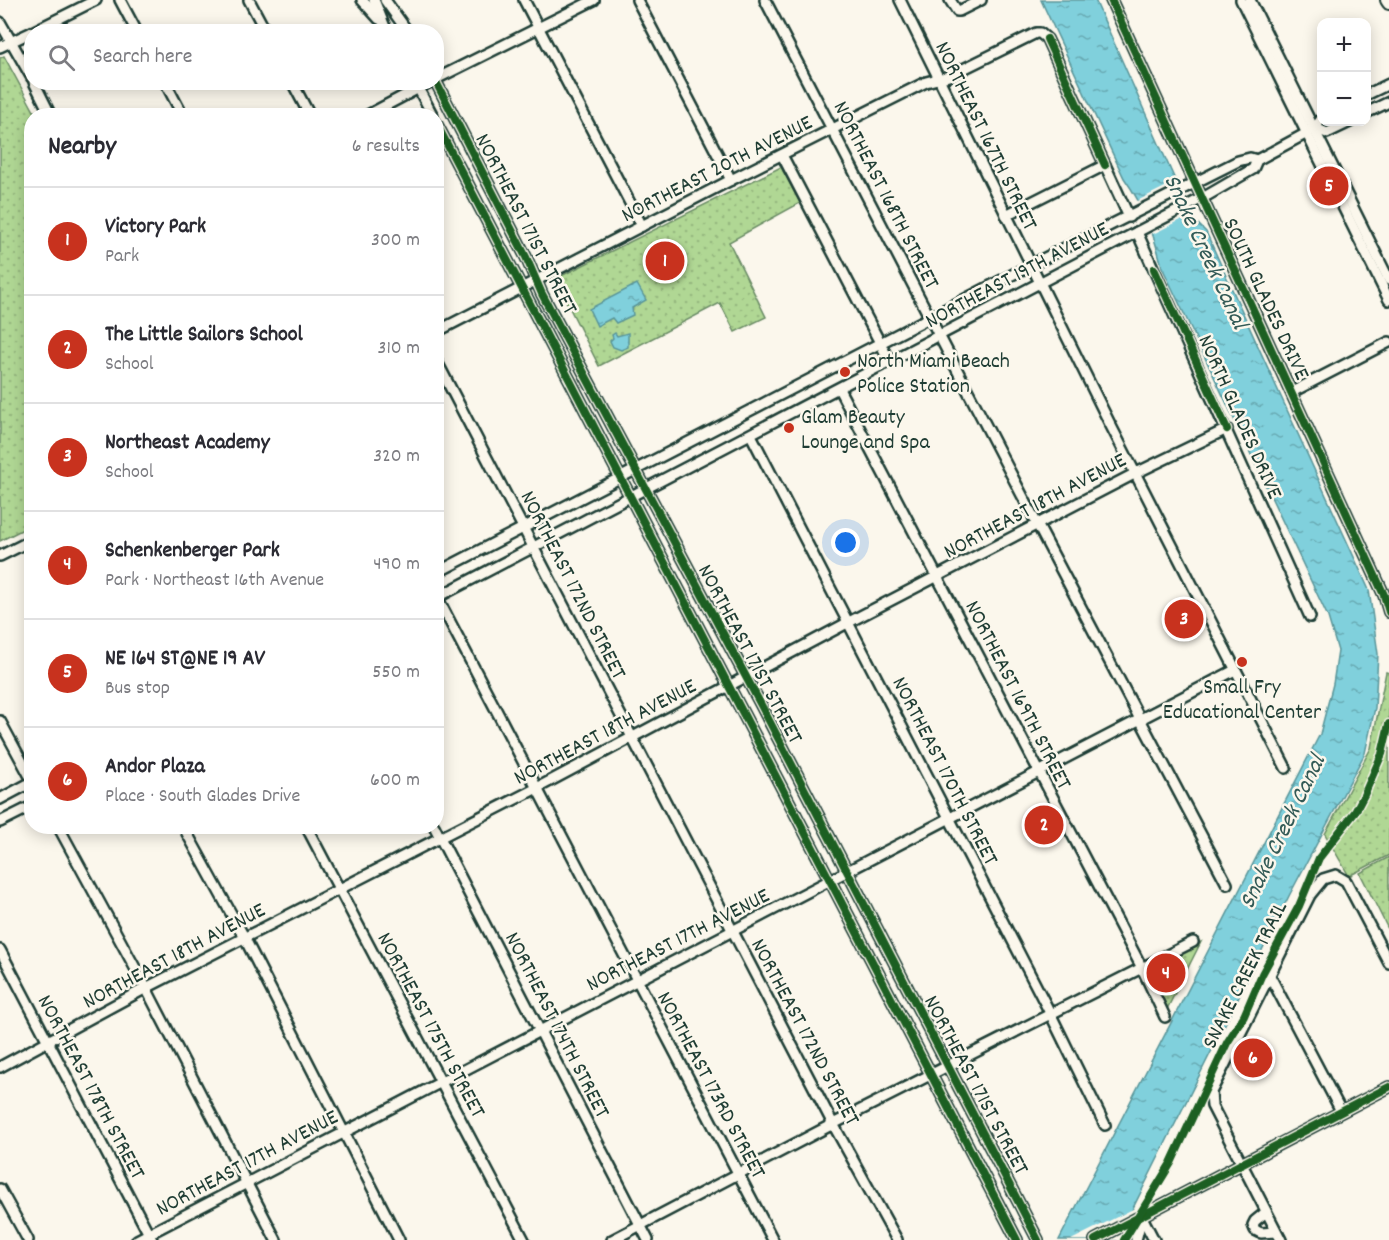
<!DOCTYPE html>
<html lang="en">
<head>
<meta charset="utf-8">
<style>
  body { margin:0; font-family:Dekko,sans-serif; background:#f2f2f3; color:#2b2b33 }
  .controls { position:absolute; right:18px; top:18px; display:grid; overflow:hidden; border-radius:12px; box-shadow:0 3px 15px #0003 }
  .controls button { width:54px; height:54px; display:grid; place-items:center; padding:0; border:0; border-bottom:2px solid #e1e1e2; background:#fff; color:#2b2b33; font:30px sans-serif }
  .you { position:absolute; left:846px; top:543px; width:21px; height:21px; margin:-15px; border:4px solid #fff; border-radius:50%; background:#1a73e8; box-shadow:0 0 0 9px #1a73e833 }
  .badge { display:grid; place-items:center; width:39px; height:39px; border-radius:50%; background:#c8321e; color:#fff; font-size:20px; font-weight:700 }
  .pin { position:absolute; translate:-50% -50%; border:3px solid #fff; box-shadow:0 2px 6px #0006 }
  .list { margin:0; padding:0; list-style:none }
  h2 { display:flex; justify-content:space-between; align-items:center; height:78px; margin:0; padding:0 24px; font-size:26px }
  h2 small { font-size:20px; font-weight:400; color:#7c7c81 }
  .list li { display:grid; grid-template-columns:39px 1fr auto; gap:18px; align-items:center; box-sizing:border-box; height:108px; padding:0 24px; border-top:2px solid #e1e1e2 }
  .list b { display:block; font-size:22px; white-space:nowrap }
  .list p { margin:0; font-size:20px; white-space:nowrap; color:#7c7c81 }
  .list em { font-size:20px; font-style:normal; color:#7c7c81 }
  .icon { flex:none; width:33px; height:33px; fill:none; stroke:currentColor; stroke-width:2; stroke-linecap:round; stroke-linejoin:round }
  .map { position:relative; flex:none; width:1389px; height:1240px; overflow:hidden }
  .search { position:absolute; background:#fff; box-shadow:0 3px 15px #0003; left:24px; top:24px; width:420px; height:66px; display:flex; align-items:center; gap:15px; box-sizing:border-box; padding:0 21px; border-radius:24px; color:#7c7c81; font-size:22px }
  .panel { position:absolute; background:#fff; box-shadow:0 3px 15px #0003; left:24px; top:108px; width:420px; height:726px; border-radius:24px }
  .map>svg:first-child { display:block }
  .park { fill:url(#park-dots); stroke:#688a64; stroke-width:1.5 }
  .water { fill:url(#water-ripples); stroke:#599599; stroke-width:1.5 }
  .pier { fill:#fbf7ec }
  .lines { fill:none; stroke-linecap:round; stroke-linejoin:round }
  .minor-casing { stroke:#1f3d34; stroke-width:14 }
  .major-casing { stroke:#1f3d34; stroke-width:16 }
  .minor { stroke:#fbf7ec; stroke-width:9 }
  .major { stroke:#fbf7ec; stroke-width:12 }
  .cycleway-casing { stroke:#fbf7ec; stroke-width:11 }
  .cycleway { stroke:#1b5e20; stroke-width:8 }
  .poi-dot { fill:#c8321e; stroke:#fbf7ec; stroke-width:2 }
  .labels { text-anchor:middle; stroke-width:5; stroke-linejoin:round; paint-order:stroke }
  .street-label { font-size:22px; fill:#1f3d34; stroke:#fbf7ec }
  .poi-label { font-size:22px; fill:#1f3d34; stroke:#fbf7ec; text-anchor:start }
  .water-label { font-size:24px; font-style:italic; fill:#325a56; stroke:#fbf7ec }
</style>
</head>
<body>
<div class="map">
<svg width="1389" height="1240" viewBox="0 0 1389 1240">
  <defs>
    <pattern id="park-dots" width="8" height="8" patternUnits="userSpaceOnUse" patternTransform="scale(1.5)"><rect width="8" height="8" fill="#b0d794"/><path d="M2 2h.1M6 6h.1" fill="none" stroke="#97b980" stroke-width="1.8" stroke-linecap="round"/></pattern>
    <pattern id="water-ripples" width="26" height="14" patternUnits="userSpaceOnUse" patternTransform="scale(1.5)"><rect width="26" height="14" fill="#80d0dc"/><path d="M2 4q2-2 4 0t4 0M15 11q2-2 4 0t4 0" fill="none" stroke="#68aab3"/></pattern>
  </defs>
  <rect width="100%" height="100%" fill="#fbf7ec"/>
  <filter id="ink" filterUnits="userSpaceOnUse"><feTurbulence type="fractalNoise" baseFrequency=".0167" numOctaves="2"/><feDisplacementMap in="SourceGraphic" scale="12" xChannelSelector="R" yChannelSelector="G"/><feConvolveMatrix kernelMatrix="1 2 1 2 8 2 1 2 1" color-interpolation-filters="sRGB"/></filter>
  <g filter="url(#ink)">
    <g class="park">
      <polygon points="4,56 36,115 32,116 31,525 0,541 0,58"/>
      <polygon points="781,167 800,203 729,242 766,317 735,332 720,303 599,366 555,279"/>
      <polygon points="1386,672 1389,673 1389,855 1349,876 1325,834 1371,748"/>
      <polygon points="1389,857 1389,931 1360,873"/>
      <polygon points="1201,942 1166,1011 1146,970"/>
    </g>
    <g class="water">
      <path d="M1041,0H1095L1192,218L1206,232L1369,590L1378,654L1375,708L1365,753L1290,894L1117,1240H1059L1320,734L1333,684L1338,651L1328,617L1162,267C1154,234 1144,206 1124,178Z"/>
      <polygon points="637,284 646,300 632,308 633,315 616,323 612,318 597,326 589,309"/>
      <polygon points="615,333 617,336 628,333 628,347 621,350 613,347 610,341 613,338 612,335"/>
    </g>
    <g class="pier">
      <polygon points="1177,181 1193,214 1153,234 1137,201"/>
      <polygon points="1137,1207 1120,1240 1071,1240"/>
    </g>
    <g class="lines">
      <g class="minor-casing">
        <g id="minor">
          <polyline points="120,0 137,32"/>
          <polyline points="249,0 266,32"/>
          <polyline points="362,0 379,19"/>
          <polyline points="374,0 387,32"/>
          <polyline points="385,0 408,32"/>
          <polyline points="524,0 642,226"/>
          <polyline points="637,0 731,180"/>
          <polyline points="765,0 1037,524 1227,884"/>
          <polyline points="900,0 1110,424 1286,768"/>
          <polyline points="950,0 957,11 959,11 981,0"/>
          <polyline points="1111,0 1384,595 1389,612"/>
          <polyline points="1241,0 1389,300"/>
          <polyline points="1250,0 1389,280"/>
          <polyline points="0,22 32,78"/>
          <polyline points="32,32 96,0"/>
          <polyline points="0,47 32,32"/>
          <polyline points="436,79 594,0"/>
          <polyline points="34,82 51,116"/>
          <polyline points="165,82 183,116"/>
          <polyline points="292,82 310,116"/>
          <polyline points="415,82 433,116"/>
          <polyline points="436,82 526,257 542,294 761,705 1038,1240"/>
          <polyline points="1366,95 1389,84"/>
          <polyline points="1366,113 1389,102"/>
          <polyline points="366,116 430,82"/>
          <polyline points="436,123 1017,1240"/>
          <polyline points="1315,128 1327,133 1350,122"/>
          <polyline points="782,155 890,362"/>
          <polyline points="1006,215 1105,165"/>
          <polyline points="1137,232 1310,617"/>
          <polyline points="436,332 731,180 926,82 949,76 1036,33 1040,33 1047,39 1129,217"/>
          <polyline points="436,360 833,1124 897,1240"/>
          <polyline points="839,389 1142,968 1165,1017"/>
          <polyline points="1292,392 1389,342"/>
          <polyline points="751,435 1048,1009 1105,1125"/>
          <polyline points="0,556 32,540"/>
          <polyline points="436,573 1031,265 1238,161 1250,158 1257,160"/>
          <polyline points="436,595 773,1240"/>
          <polyline points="436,598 1208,195 1253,169 1257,160 1307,133 1315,128 1322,118"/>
          <polyline points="0,721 32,780"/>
          <polyline points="0,799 32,782"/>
          <polyline points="0,822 32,806"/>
          <polyline points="58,826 146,988 276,1240"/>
          <polyline points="183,826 244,937 399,1240"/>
          <polyline points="306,826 524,1240"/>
          <polyline points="434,826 648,1240"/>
          <polyline points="0,950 152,1240"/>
          <polyline points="1270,976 1341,1111"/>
          <polyline points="0,1067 146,988 537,788 849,622 1136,473 1227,429"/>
          <polyline points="0,1189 28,1240"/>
          <polyline points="1266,1212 1255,1221 1253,1225 1255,1230 1261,1233 1276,1232"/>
          <polyline points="1142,1217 1154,1240"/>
          <polyline points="137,1240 1235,670"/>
          <polyline points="612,1240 833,1124 1193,942"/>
          <polyline points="1095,1240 1389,1087"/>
          <polyline points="1136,1240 1142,1217"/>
          <polyline points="1281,1240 1212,1106 1211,1092 1310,895 1323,879 1336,875 1346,881 1389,963"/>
        </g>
      </g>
      <g class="major-casing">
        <polyline id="major" points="1387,0 1389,3"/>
      </g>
      <use href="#minor" class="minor"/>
      <use href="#major" class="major"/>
      <g class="cycleway-casing">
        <g id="cycleway">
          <polyline points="1111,0 1384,595 1389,612"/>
          <polyline points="1047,39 1105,165"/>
          <polyline points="436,82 526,257 542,294 761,705 1038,1240"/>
          <polyline points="436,123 1017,1240"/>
          <polyline points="1154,269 1227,429"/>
          <polyline points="1095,1240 1389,1087"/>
          <polyline points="1124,1240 1171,1163 1227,1043 1244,1016 1262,974 1299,906 1319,858 1355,812 1364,795 1382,754 1389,724"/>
        </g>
      </g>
      <use href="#cycleway" class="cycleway"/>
    </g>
  </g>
  <g class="poi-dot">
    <circle cx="845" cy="372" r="6"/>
    <circle cx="789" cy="428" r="6"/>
    <circle cx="1242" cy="662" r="6"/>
  </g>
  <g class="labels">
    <g class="street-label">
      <text transform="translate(988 135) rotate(64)" y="8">NORTHEAST 167TH STREET</text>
      <text transform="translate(716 167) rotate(-27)" y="8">NORTHEAST 20TH AVENUE</text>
      <text transform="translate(888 194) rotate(63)" y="8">NORTHEAST 168TH STREET</text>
      <text transform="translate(528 223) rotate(63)" y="8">NORTHEAST 171ST STREET</text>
      <text transform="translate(1016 273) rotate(-28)" y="8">NORTHEAST 19TH AVENUE</text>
      <text transform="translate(1268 298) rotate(65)" y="8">SOUTH GLADES DRIVE</text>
      <text transform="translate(1242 416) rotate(66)" y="8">NORTH GLADES DRIVE</text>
      <text transform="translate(1034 504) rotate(-28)" y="8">NORTHEAST 18TH AVENUE</text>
      <text transform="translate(575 584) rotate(63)" y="8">NORTHEAST 172ND STREET</text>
      <text transform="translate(752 653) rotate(62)" y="8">NORTHEAST 171ST STREET</text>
      <text transform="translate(1020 694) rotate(63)" y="8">NORTHEAST 169TH STREET</text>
      <text transform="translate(604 730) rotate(-28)" y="8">NORTHEAST 18TH AVENUE</text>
      <text transform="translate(947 770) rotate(63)" y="8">NORTHEAST 170TH STREET</text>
      <text transform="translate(677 938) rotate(-27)" y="8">NORTHEAST 17TH AVENUE</text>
      <text transform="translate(173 954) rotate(-28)" y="8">NORTHEAST 18TH AVENUE</text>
      <text transform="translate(1243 974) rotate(-63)" y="8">SNAKE CREEK TRAIL</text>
      <text transform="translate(433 1024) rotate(62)" y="8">NORTHEAST 175TH STREET</text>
      <text transform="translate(559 1024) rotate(63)" y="8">NORTHEAST 174TH STREET</text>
      <text transform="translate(807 1031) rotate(62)" y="8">NORTHEAST 172ND STREET</text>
      <text transform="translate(713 1084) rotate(62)" y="8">NORTHEAST 173RD STREET</text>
      <text transform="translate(978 1084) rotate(62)" y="8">NORTHEAST 171ST STREET</text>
      <text transform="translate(93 1086) rotate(62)" y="8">NORTHEAST 178TH STREET</text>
      <text transform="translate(246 1161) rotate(-28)" y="8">NORTHEAST 17TH AVENUE</text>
    </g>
    <g class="poi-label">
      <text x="857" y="367">North Miami Beach<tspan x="857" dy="25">Police Station</tspan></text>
      <text x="801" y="423">Glam Beauty<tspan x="801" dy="25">Lounge and Spa</tspan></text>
      <text x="1242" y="693" text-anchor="middle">Small Fry<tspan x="1242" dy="25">Educational Center</tspan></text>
    </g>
    <g class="water-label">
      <text transform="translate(1207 251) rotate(65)" y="8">Snake Creek Canal</text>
      <text transform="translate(1281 831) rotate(-64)" y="8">Snake Creek Canal</text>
    </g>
  </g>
</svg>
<div class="controls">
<button>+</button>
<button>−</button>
</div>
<div class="you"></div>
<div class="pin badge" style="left:665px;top:261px">1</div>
<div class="pin badge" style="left:1044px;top:825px">2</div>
<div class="pin badge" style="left:1184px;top:619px">3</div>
<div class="pin badge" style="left:1166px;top:973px">4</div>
<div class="pin badge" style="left:1329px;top:186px">5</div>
<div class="pin badge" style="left:1253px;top:1058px">6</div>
<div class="search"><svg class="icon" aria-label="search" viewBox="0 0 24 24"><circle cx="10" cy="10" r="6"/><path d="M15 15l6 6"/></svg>Search here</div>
<section class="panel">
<h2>Nearby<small>6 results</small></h2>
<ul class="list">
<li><span class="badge">1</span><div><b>Victory Park</b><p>Park</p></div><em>300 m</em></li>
<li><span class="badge">2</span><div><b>The Little Sailors School</b><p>School</p></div><em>310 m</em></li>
<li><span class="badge">3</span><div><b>Northeast Academy</b><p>School</p></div><em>320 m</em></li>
<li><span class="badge">4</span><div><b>Schenkenberger Park</b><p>Park · Northeast 16th Avenue</p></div><em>490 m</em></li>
<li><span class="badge">5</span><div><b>NE 164 ST@NE 19 AV</b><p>Bus stop</p></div><em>550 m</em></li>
<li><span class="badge">6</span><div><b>Andor Plaza</b><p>Place · South Glades Drive</p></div><em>600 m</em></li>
</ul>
</section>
</div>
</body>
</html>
